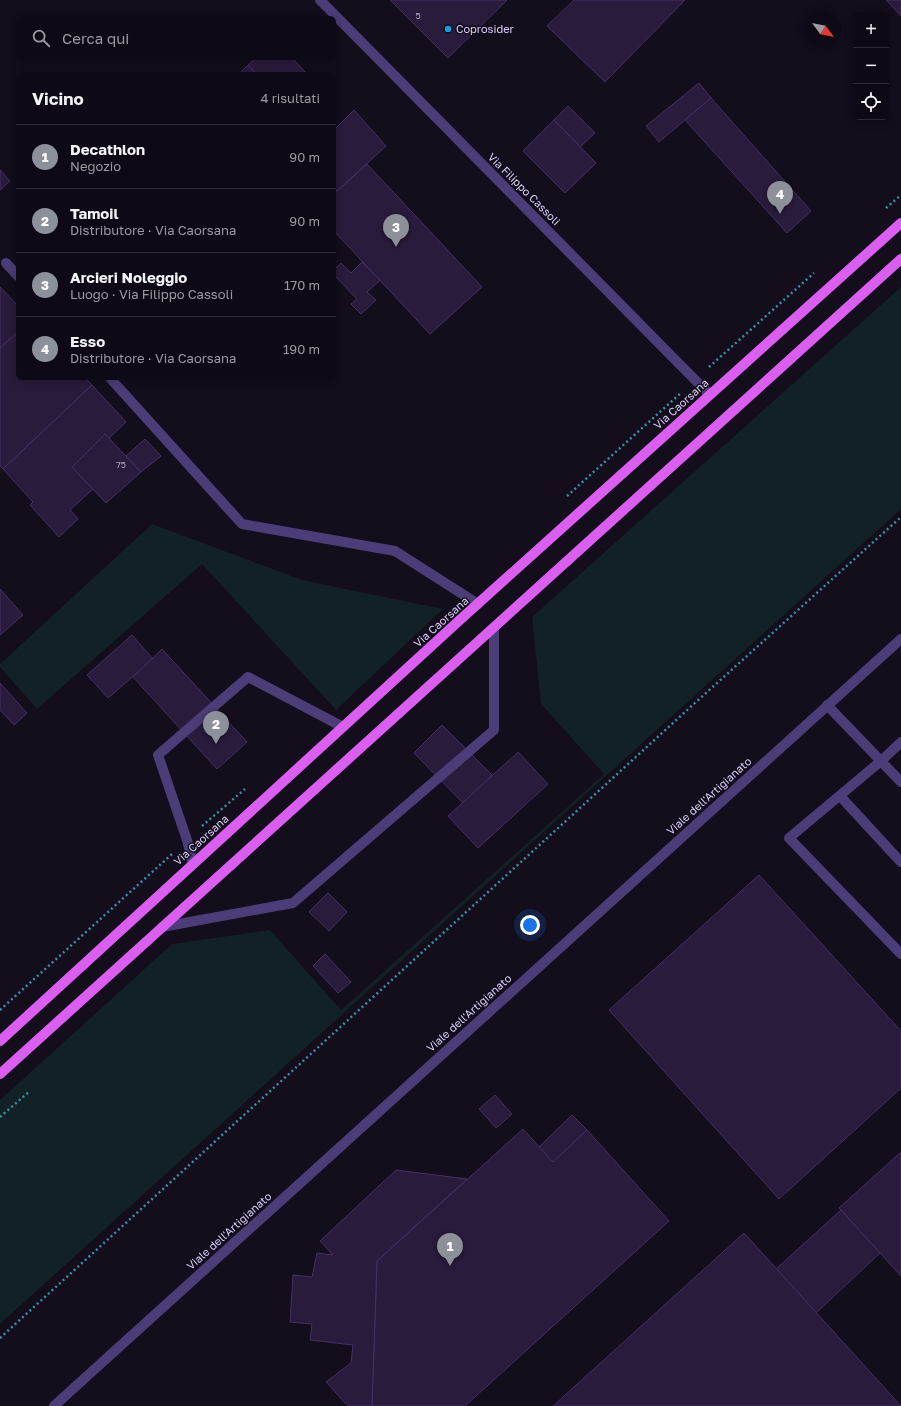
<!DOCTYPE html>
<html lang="it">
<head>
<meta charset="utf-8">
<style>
  body { margin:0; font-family:"Golos Text",sans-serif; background:#1c1822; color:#f1f3f6 }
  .controls { position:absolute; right:12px; top:12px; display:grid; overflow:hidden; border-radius:6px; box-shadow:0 2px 10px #0003 }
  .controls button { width:36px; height:36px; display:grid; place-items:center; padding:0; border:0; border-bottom:1px solid #2e2b34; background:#0e0a15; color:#f1f3f6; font:20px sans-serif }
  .compass { position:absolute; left:805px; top:12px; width:36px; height:36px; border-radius:50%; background:#0e0a15; box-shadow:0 2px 10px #0003; rotate:122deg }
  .you { position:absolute; left:530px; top:925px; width:14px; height:14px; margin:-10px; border:3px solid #fff; border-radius:50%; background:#1a73e8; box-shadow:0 0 0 6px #1a73e833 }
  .badge { display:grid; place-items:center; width:26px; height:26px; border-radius:50%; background:#8c9099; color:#fff; font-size:13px; font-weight:700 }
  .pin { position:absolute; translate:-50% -33px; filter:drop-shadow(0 1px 2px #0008) }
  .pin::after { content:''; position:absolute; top:21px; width:14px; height:12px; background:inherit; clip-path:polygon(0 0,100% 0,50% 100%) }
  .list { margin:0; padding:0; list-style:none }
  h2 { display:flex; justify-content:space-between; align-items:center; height:52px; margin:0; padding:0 16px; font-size:17px }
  h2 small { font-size:13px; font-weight:400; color:#9b9aa0 }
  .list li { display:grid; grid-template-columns:26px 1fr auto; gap:12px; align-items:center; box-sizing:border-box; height:64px; padding:0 16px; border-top:1px solid #2e2b34 }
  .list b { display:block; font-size:15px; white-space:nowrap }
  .list p { margin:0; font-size:13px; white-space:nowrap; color:#9b9aa0 }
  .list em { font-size:13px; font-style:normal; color:#9b9aa0 }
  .icon { flex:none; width:22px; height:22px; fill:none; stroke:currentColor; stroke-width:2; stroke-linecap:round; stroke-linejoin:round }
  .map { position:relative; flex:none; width:901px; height:1406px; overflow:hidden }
  .search { position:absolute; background:#0e0a15; box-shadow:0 2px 10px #0003; left:16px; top:16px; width:320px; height:44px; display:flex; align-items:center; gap:10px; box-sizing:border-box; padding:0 14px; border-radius:6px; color:#9b9aa0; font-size:15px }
  .panel { position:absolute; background:#0e0a15; box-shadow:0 2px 10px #0003; left:16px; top:72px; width:320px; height:308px; border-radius:6px }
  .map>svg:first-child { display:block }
  .green { fill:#112125 }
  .building { fill:#291b3b; stroke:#462f65 }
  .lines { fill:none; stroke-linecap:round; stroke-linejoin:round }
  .path { stroke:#3892a4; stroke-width:2.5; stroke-dasharray:2 3; stroke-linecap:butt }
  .service { stroke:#4c3c77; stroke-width:10 }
  .minor { stroke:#4c3c77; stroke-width:10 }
  .primary { stroke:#da5ef0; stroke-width:10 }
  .poi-dot { fill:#159ddf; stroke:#130d1c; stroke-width:1.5 }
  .labels { text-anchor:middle; stroke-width:3; stroke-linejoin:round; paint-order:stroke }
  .number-label { font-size:9px; fill:#afa0ca }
  .poi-label { font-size:11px; fill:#dccdfa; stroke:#130d1c; text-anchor:start }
  .street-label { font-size:11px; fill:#dccdfa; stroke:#130d1c }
</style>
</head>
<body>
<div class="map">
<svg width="901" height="1406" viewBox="0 0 901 1406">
  <rect width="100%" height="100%" fill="#130d1c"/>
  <g class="green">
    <polygon points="901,287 901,509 0,1324 0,1100 172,944 270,930 341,1010 604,774 541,704 532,617"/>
    <polygon points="152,524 302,580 443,609 336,710 202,564 37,709 0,667 0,664"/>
  </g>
  <g class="building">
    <polygon points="390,0 507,0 448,58"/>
    <polygon points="574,0 685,0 605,82 547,26"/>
    <polygon points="886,0 901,0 901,16"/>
    <polygon points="256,58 292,58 307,74 256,74 248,65"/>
    <polygon points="248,65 256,74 239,74"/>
    <polygon points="699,83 711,98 659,142 646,126"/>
    <polygon points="711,98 811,211 787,233 685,120"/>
    <polygon points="568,106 595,133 580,147 554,120"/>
    <polygon points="354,110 386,146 337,191 334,188 334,130"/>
    <polygon points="554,120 596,163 565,193 523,151"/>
    <polygon points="367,164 482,287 430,334 334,231 334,194"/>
    <polygon points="0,170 10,181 0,190"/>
    <polygon points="362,262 380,280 367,292 376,300 361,314 351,304 357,299 334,275 334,270 341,263 351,273"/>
    <polygon points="0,287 18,306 18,332 0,348"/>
    <polygon points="18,332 18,378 85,378 92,385 3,469 0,466 0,348"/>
    <polygon points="92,385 126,422 109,438 105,434 72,467 93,489 70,510 78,519 59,537 30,505 33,502 3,469"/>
    <polygon points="105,434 141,472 106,503 72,467"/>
    <polygon points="145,439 161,456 141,472 126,456"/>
    <polygon points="0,589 23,615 0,635"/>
    <polygon points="132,635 153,659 108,698 87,675"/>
    <polygon points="162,649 247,742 217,769 133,677"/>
    <polygon points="0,683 27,713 14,725 0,710"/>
    <polygon points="442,725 492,775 463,803 414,753"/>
    <polygon points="518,752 548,784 478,848 448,816"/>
    <polygon points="759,875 901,1031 901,1088 779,1199 609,1010"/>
    <polygon points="328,893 347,912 329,931 309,912"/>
    <polygon points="325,954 351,982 338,993 313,966"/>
    <polygon points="495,1095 512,1114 496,1128 479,1109"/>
    <polygon points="572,1115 587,1130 553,1162 539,1147"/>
    <polygon points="523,1129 553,1162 587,1130 669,1221 465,1406 372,1406 377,1261"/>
    <polygon points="901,1152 901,1276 839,1208"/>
    <polygon points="396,1170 467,1179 377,1261 372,1406 348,1406 326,1382 351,1363 353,1345 310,1340 312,1324 290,1322 293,1275 312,1277 317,1253 333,1255 320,1241"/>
    <polygon points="841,1210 880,1253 816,1313 776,1269"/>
    <polygon points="744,1233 901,1406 553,1406"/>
  </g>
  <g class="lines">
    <g class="path">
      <polyline points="886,208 901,195"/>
      <polyline points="709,367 814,273"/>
      <polyline points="567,496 682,392"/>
      <polyline points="202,826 245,789"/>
      <polyline points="0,1010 172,854"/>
      <polyline points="0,1117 30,1091"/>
      <polyline points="0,1338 696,702 901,517"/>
    </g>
    <g class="service">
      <polyline points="6,263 18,276"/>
      <polyline points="110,378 242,524 395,551 478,604"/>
      <polyline points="827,705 901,782"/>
      <polyline points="901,742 881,761 789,838 901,954"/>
      <polyline points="840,796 901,862"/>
      <polyline points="193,864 187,840 158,755 248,677 343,727"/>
      <polyline points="162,927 293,903 494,730 494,627"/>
    </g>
    <g class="minor">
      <polyline points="320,0 710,395"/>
      <polyline points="54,1406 901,639"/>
    </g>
    <g class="primary">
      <polyline points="0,1041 462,618 901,223"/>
      <polyline points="0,1074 901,259"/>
    </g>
  </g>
  <circle class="poi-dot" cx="448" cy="29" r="4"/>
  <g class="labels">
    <g class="number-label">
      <text x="418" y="19">5</text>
      <text x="121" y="468">75</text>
    </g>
    <g class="poi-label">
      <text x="456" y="33">Coprosider</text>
    </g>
    <g class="street-label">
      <text transform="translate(524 189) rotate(45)" y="4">Via Filippo Cassoli</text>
      <text transform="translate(681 404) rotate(-42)" y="4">Via Caorsana</text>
      <text transform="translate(441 622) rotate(-42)" y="4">Via Caorsana</text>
      <text transform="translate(709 796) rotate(-42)" y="4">Viale dell'Artigianato</text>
      <text transform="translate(201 840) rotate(-42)" y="4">Via Caorsana</text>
      <text transform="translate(469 1013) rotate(-42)" y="4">Viale dell'Artigianato</text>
      <text transform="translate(229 1231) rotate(-42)" y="4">Viale dell'Artigianato</text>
    </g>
  </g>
</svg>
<div class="controls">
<button>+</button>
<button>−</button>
<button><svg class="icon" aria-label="locate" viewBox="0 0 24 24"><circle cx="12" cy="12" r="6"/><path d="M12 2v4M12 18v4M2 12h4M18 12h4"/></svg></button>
</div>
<svg class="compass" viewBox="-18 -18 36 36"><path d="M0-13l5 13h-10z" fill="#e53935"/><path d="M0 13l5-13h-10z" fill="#9b9aa0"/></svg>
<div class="you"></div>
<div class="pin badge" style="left:450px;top:1266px">1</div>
<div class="pin badge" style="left:216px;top:744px">2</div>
<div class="pin badge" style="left:396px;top:247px">3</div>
<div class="pin badge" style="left:780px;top:214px">4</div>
<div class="search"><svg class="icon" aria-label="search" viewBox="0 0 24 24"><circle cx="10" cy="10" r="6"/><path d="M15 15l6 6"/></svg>Cerca qui</div>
<section class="panel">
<h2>Vicino<small>4 risultati</small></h2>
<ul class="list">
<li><span class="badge">1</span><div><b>Decathlon</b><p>Negozio</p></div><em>90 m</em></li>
<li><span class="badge">2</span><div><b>Tamoil</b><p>Distributore · Via Caorsana</p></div><em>90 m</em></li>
<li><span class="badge">3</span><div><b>Arcieri Noleggio</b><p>Luogo · Via Filippo Cassoli</p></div><em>170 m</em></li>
<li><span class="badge">4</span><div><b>Esso</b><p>Distributore · Via Caorsana</p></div><em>190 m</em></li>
</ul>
</section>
</div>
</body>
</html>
